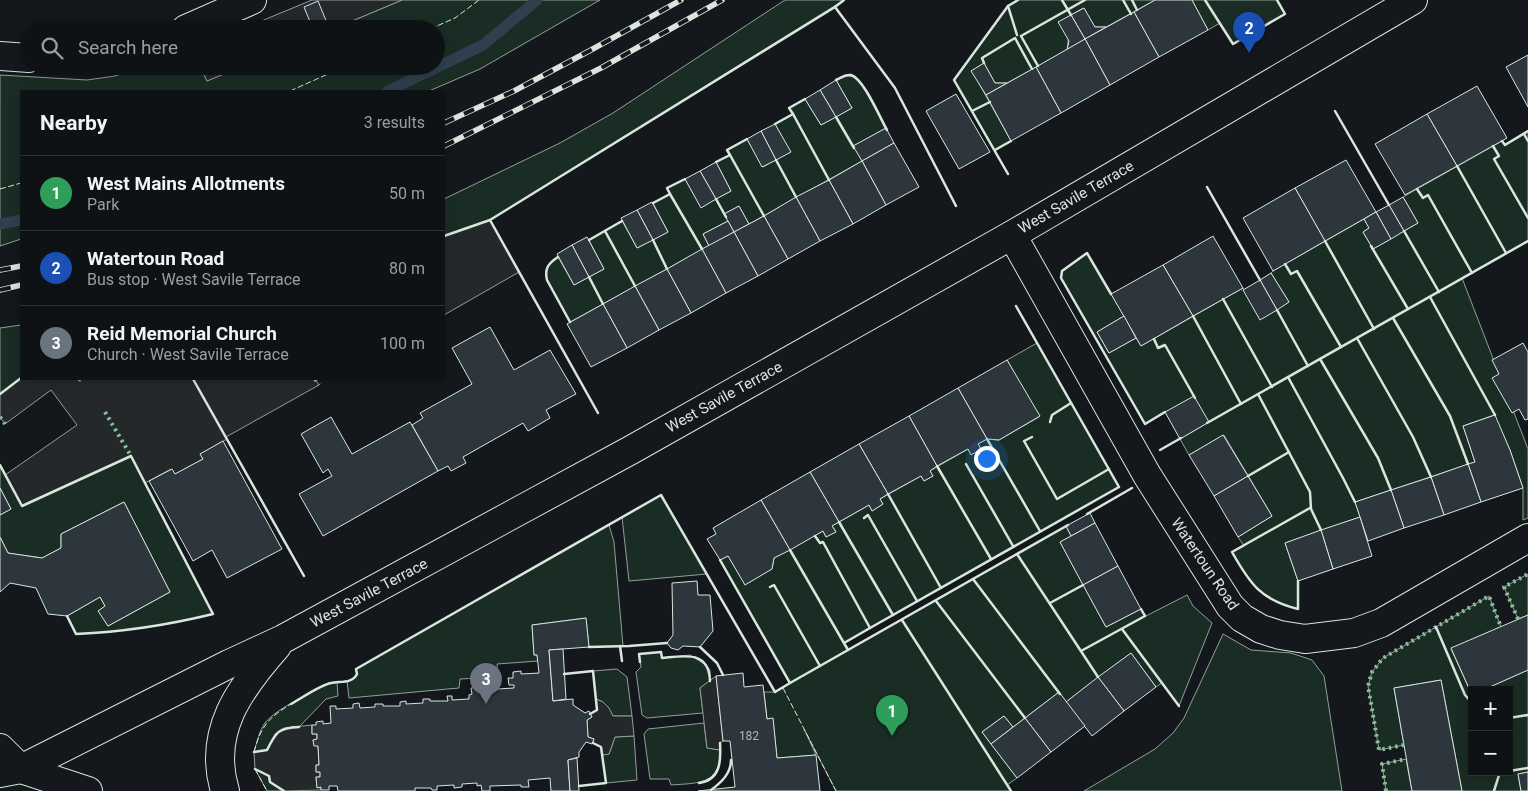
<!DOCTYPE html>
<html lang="en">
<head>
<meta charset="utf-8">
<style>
  body { margin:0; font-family:Roboto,sans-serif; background:#1d2022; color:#f1f3f6 }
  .controls { position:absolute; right:15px; bottom:15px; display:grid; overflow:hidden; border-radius:0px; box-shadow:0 2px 12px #0003 }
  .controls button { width:45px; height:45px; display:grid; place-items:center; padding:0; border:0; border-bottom:1px solid #2f3234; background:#0f1215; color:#f1f3f6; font:25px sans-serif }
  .you { position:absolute; left:986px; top:458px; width:18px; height:18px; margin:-12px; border:4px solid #fff; border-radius:50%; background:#1a73e8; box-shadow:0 0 0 8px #1a73e833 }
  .badge { display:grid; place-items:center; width:32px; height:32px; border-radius:50%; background:#db2777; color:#fff; font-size:16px; font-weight:700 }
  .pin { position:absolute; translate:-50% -41px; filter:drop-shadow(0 1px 2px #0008) }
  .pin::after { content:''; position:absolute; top:26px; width:18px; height:15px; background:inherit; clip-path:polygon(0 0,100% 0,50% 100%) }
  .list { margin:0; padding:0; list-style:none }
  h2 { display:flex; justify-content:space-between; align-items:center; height:65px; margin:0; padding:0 20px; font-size:21px }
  h2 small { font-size:16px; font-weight:400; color:#9b9ea0 }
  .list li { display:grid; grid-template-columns:32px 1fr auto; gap:15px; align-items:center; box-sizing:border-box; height:75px; padding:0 20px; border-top:1px solid #2f3234 }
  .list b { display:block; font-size:19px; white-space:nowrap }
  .list p { margin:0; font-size:16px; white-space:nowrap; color:#9b9ea0 }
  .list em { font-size:16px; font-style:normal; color:#9b9ea0 }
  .icon { flex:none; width:28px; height:28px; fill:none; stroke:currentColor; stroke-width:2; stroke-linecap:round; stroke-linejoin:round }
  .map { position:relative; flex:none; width:1528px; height:791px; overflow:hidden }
  .search { position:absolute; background:#0f1215; box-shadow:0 2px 12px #0003; left:20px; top:20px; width:425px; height:55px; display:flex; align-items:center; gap:12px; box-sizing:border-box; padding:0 18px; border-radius:28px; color:#9b9ea0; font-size:19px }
  .panel { position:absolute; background:#0f1215; box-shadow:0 2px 12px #0003; left:20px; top:90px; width:425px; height:290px; border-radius:0px }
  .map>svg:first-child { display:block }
  .green { fill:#1a2d24; stroke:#939e99 }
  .parking { fill:#24282b; stroke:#939e99 }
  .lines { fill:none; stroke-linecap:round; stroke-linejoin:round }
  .stream { stroke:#2f3f4d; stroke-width:11 }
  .building { fill:#2c363c; stroke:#d8e6dc }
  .minor-casing { stroke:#d8e6dc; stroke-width:30 }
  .minor { stroke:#14181c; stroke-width:28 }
  .rail-casing { stroke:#d8e6dc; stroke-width:5.5 }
  .rail { stroke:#14181c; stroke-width:4; stroke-dasharray:11; stroke-linecap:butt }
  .hedge { stroke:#8ac095; stroke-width:4; stroke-dasharray:2.5 4; stroke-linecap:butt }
  .fence { stroke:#d8e6dc; stroke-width:1; stroke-dasharray:6 2.5; stroke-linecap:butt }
  .wall { stroke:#d8e6dc; stroke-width:2.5 }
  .labels { text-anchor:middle; stroke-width:4; stroke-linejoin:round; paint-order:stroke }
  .number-label { font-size:12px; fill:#adbab4 }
  .street-label { font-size:15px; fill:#d8e6dc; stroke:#14181c }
</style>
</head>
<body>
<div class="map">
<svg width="1528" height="791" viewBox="0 0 1528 791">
  <rect width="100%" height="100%" fill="#14181c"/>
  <g class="green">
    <polygon points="402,0 600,0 480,69 429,91 21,91 21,239 0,246 0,75 87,80 115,76 146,66 200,66 207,81 243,66 436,66 436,29 333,29"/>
    <polygon points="785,0 844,0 490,220 444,236 444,199 560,143 613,113"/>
    <polygon points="1018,0 1155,0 1106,27 1095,27 1083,8 1071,15 1067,50 1007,83 995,83 984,63 972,71 1011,141 995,150 954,80 1008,6"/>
    <polygon points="1192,0 1277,0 1285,14 1233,44 1220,23 1208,30"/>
    <path d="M845,75L854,77L860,81L886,128L854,146L862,161L749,224L739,206L724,214L728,221L703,234L709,246L570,322L547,280C544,268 549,264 558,257L574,285L604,269L589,240L622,221L637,248L668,232L653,203L670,194L667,188L685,179L701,207L731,191L716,162L730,155L727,150L747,139L763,167L790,152L775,124L793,114L789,108L805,99L821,125L852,108L836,80Z"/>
    <path d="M1528,131V241L1462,278L1528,449V518L1523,520V488L1510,450L1494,415L1463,426L1475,462L1355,502L1360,517L1285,543L1298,581V609C1261,600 1250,584 1232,552L1244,546L1238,537L1272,516L1224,435L1189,455L1180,439L1209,422L1165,412L1145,424L1061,278L1062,271L1087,253L1124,316L1097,332L1109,353L1136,338L1141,346L1243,288L1260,319L1289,302L1271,273L1273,271L1364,219L1369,228L1363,232L1373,249L1418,223L1403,197L1502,141L1505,144Z"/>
    <polygon points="21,325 21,378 0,394 0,328"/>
    <polygon points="1037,343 1119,487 844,643 849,649 1066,526 1071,536 1060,542 1106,627 1141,609 1146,616 1187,595 1193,606 1212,623 1179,706 1162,683 1156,687 1131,653 1066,702 1059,692 1013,727 1004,716 982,732 1017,778 1007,785 1011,791 836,791 804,729 816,755 777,758 773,719 767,719 764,692 775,692 789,683 720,560 728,556 745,584 772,569 774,558 823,531 826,537 836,531 832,526 869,505 872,511 883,504 880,499 921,476 924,481 933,476 930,471 968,449 981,449 978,444 987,439 999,440 1039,417 1007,360"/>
    <path d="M131,456L213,614C168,625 123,632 76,634L67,616L100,597L105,606L99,611L108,626L170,592L124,502L61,534V548L42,558L8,553L0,537V515L11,509L0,488V465L22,506Z"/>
    <polygon points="661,495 707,574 629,581 622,517"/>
    <polygon points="609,525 614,542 623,646 589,647 586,618 532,625 534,655 537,655 538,661 497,664 498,677 460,679 459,688 349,698 347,681 355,678 357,674 356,669"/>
    <polygon points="1528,574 1528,615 1518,619 1504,587"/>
    <polygon points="1489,596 1501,627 1451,649 1472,695 1472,772 1509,772 1509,690 1483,690 1528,670 1528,772 1518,774 1521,791 1462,791 1441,680 1394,688 1404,745 1379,750 1368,686 1372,672 1383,658"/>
    <polygon points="1223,634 1251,650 1291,653 1312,660 1324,676 1342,791 1084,791 1155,749 1173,733 1184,718"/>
    <polygon points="661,652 662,658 690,655 706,665 710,670 710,681 700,688 703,713 647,718 642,715 636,672 641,667 639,654"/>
    <polygon points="617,669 627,677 632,716 613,716 603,702 596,699 593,671"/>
    <path d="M337,682L338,696L326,699L299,727C278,728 276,732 267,750L254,752C257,742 259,731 265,723C275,709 313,692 329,683Z"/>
    <path d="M704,723L707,748L720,750C723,785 697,783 671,785L669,779H650L644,734L648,729Z"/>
    <polygon points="634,736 637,780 606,783 602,755 609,754 615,737"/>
    <polygon points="1406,759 1412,791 1386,791 1382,764"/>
    <polygon points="255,769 269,776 270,782 284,791 267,791"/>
  </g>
  <g class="parking">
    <polygon points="312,0 402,0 333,29 242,29"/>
    <polygon points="200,66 243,66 207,81"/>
    <polygon points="490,220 519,272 444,315 444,236"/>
    <polygon points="21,378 315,379 319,385 226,437 227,439 200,454 203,459 175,474 171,469 145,483 131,456 22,506 5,475 77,425 51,390 5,424 0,417 0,394"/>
    <polygon points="716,676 723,741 720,743 720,750 707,748 700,688"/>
    <polygon points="596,699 603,702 609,708 613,716 632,716 634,736 615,737 609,754 602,755 601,747 593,743 594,739 588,737 587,720 592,717 590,714 597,710"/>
    <polygon points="312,725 312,734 317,734 317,739 313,740 314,745 318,746 319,765 316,765 316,772 320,772 320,777 316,777 317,787 321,787 321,790 284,791 270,782 269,776 255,769 254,752 267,750 275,734 284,728"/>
  </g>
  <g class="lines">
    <g class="stream">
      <polyline points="388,91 483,45 537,0"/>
      <polyline points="0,224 21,220"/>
    </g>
  </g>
  <g class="building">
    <polygon points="1155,0 1192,0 1208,30 1159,57 1134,12"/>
    <polygon points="318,1 329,28 327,29 313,29 304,7"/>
    <polygon points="1084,8 1095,27 1106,27 1085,39 1071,15"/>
    <polygon points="1134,12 1159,57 1110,85 1085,39"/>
    <polygon points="1071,15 1085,39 1067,50 1069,41 1058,22"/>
    <polygon points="1085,39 1110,85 1061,113 1036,67"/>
    <polygon points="1528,55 1528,107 1506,67"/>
    <polygon points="984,63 995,83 1007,83 986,95 971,71"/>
    <polygon points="1036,67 1061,113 1011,141 986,95"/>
    <polygon points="836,80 852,108 836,117 820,90"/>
    <polygon points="1477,86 1507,138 1457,166 1427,114"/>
    <polygon points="820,90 836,117 821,125 805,99"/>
    <polygon points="956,94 990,152 959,169 926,111"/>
    <polygon points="1427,114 1457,166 1405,195 1375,144"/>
    <polygon points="775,124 791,152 776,160 761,131"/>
    <polygon points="886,128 894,143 862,161 853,146"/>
    <polygon points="761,131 776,160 762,167 747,139"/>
    <polygon points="894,143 919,187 886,205 862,161"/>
    <polygon points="1346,160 1376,212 1325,241 1295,188"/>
    <polygon points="862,161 886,205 853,224 829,180"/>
    <polygon points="716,162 731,191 716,199 700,171"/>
    <polygon points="700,171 716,199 701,208 685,179"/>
    <polygon points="829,180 853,224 820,241 796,197"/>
    <polygon points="1295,188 1325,241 1273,271 1243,218"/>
    <polygon points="796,197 820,241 788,259 764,216"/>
    <polygon points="1403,197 1418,223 1404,231 1389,205"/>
    <polygon points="652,202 668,232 653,240 637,210"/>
    <polygon points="1389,205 1404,231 1391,239 1376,212"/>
    <polygon points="739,206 749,224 734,232 724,214"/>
    <polygon points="637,210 653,240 637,248 621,218"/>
    <polygon points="1376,212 1391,239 1373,249 1363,232 1369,228 1364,219"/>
    <polygon points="764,216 788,259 758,276 734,232"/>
    <polygon points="728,221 734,232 709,246 703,234"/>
    <polygon points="734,232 758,276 726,293 702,249"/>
    <polygon points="1213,236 1243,288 1193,316 1163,265"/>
    <polygon points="587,237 604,269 589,277 572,245"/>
    <polygon points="572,245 589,277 574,285 557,254"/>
    <polygon points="702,249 726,293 691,313 667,269"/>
    <polygon points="1163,265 1193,316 1141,346 1111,294"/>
    <polygon points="667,269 691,313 659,330 635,286"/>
    <polygon points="1271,273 1289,302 1277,310 1260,280"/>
    <polygon points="1260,280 1277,310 1260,320 1243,290"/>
    <polygon points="635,286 659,330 627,348 603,304"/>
    <polygon points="603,304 627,348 591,367 567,324"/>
    <polygon points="1124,316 1136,338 1109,353 1097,332"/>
    <polygon points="490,327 514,370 550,350 576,394 546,410 550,418 528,431 523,423 463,457 466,463 451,471 448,466 438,471 412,425 423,418 420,413 472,384 452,348"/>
    <polygon points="1523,343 1528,352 1528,419 1525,420 1519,409 1512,413 1492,378 1499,374 1492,360"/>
    <polygon points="1007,360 1040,416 999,440 987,439 958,388"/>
    <polygon points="958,388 987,439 978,444 981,449 971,455 968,449 937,466 909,416"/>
    <polygon points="1194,396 1209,422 1180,439 1165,412"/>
    <polygon points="1495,415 1510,450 1523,488 1481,502 1468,464 1475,462 1463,426"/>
    <polygon points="909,416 937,466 930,471 933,476 924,481 921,476 888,494 859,444"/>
    <polygon points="331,417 352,454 410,422 438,471 323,536 299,494 332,476 328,469 323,473 301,434"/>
    <polygon points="1223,435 1248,476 1214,496 1189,455"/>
    <polygon points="223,441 282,549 227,578 212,550 193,561 149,481 172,469 175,474 203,459 200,454"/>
    <polygon points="859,444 888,494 880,499 883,504 872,511 869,505 839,522 810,472"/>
    <polygon points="1468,464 1481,502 1444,515 1431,477"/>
    <polygon points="810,472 839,522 832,526 836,532 826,537 823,531 790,550 761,500"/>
    <polygon points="1248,476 1272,516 1238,537 1214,496"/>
    <polygon points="1431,477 1444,515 1404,528 1391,490"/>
    <polygon points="0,488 11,509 0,515"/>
    <polygon points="1391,490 1404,528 1368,541 1355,502"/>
    <polygon points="761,500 790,550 774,558 772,569 745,585 728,556 720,560 707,539 716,534 713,528"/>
    <polygon points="124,502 170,592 108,626 98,611 105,606 100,597 67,616 48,614 36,588 10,583 0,592 0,537 8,553 42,558 61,548 61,534"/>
    <polygon points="1090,513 1095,523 1071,536 1066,526"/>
    <polygon points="1360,517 1372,556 1333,569 1321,530"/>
    <polygon points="1095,523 1118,566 1083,585 1060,542"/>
    <polygon points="1321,530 1333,569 1298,581 1285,543"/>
    <polygon points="1118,566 1141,609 1106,627 1083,585"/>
    <polygon points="697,581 698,595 710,595 713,631 700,647 683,646 678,650 671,648 667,643 673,635 672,583"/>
    <polygon points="1528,615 1528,670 1483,690 1472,690 1472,695 1451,648"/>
    <polygon points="586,618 589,647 549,650 553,701 573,699 573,705 585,713 589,711 592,717 587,720 588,737 594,739 592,744 586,742 579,752 579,757 568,760 570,791 551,791 550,778 528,780 529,787 521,787 521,785 490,786 490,791 482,791 481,785 477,786 477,783 462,784 462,787 454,788 454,785 437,786 437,790 432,790 431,788 415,788 415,791 338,791 337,786 329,786 329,790 321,790 321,787 317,788 316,777 320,777 320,772 316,772 316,765 319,765 318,746 314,746 313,740 317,739 317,734 312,734 312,725 316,725 316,722 323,721 323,724 331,723 330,706 336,706 336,709 353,708 353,704 359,703 360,708 375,707 375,704 383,704 383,706 400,706 400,702 406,701 406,704 423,703 423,699 430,699 430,701 448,701 447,696 452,696 452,700 469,699 469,695 472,694 471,688 479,687 480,690 514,688 514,685 509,685 508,678 513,678 513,672 521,671 521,674 539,673 537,655 534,655 532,625"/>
    <polygon points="563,649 566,699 553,701 549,650"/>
    <polygon points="1131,653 1156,687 1124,711 1098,677"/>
    <polygon points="743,673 744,687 763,685 767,719 773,718 777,758 816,755 820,791 698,791 735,787 730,741 723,741 716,676"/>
    <polygon points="1098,677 1124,711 1092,736 1066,702"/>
    <polygon points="1441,680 1462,791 1412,791 1394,688"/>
    <polygon points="1059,692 1085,726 1051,752 1025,718"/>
    <polygon points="1004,716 1013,727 991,744 982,732"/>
    <polygon points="1025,718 1051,752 1017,778 991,744"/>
    <polygon points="577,758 579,791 570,791 568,760"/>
    <polygon points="1528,772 1528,791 1521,791 1518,774"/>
  </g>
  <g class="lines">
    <g class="minor-casing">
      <g id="minor">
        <polyline points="186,29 252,0"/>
        <polyline points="0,56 29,58"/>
        <polyline points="1012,235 1147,475 1230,606 1242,618 1261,629 1280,635 1305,639 1354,633 1381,623 1528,538"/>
        <polyline points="0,748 21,769 88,791"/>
        <polyline points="0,773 21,769 229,664 283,639 631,450 1012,235 1413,0"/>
        <path d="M225,791C207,732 240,688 277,646"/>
      </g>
    </g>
    <use href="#minor" class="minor"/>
    <g class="rail-casing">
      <g id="rail">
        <polyline points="444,123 514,91 591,50 681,0"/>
        <polyline points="444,146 601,68 722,0"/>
        <polyline points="0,270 21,266"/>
        <polyline points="0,290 21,285"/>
      </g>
    </g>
    <use href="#rail" class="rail"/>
    <g class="hedge">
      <polyline points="79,379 81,380"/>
      <polyline points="315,379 319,385"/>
      <polyline points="105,412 131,456"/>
      <polyline points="0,417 5,424"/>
      <polyline points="1518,619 1504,587 1528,574"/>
      <polyline points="1404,745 1379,750 1368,686 1372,672 1383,658 1489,596 1501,627"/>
      <polyline points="1386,791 1382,764 1406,759"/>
    </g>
    <g class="fence">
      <polyline points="430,29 455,18 479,0"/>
      <polyline points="290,91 346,66"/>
      <polyline points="0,189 21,183"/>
      <polyline points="783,688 836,791"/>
      <path d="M254,752C261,726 268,718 291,704"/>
      <polyline points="255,769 267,791"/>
    </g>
    <g class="wall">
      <polyline points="1062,0 1071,15"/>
      <polyline points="1123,0 1131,14"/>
      <polyline points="1132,0 1137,10"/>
      <polyline points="1205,0 1233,44 1285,14 1277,0"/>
      <polyline points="1008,6 1017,35"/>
      <polyline points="835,7 844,0"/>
      <polyline points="984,63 982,58 1015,38 1032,69"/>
      <polyline points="1038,66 1021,36 1085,0"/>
      <path d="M836,80C841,78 845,74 851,75C864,79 880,118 887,130"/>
      <polyline points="972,111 990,102"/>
      <polyline points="1335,111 1389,205"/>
      <polyline points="793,114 829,180"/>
      <polyline points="836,117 854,148"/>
      <polyline points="775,124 793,114 789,108 805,99"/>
      <polyline points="1524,134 1528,141"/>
      <polyline points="1502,141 1505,145 1528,131"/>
      <polyline points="1493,146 1499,156 1494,159 1528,218"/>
      <polyline points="995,150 1011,141"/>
      <polyline points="730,155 764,216"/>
      <polyline points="776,160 796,197"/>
      <polyline points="716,162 730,155 727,150 747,139"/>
      <polyline points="1457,166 1506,253"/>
      <polyline points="1008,174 954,80 1008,6 1018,0"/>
      <polyline points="1207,187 1260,280"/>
      <polyline points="1417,189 1423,198 1428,195 1472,273"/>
      <polyline points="670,194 702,249"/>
      <polyline points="716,199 726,217"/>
      <polyline points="653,203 670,194 667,188 685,179"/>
      <polyline points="605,231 635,286"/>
      <polyline points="1404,231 1439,292"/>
      <polyline points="444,236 490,220"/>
      <polyline points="589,240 622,221"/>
      <polyline points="653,240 667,269"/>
      <polyline points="1325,241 1374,329"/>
      <polyline points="1371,246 1408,309"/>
      <path d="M558,257C549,263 544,268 547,280L570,322"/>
      <polyline points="1285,264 1291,274 1297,271 1341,347"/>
      <polyline points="589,277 603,304"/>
      <polyline points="1111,294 1087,253 1062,271 1061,278 1145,424 1165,412"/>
      <polyline points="1430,297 1495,415"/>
      <polyline points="1223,299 1272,387"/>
      <polyline points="1277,310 1308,366"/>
      <polyline points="1193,316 1241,404"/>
      <polyline points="1393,318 1450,416 1468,464"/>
      <polyline points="1357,338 1413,437 1431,477"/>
      <polyline points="1154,339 1158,348 1165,345 1195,398"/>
      <polyline points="1320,359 1378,458 1391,490"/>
      <polyline points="1288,377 1343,478 1355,502"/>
      <polyline points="193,379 304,576"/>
      <polyline points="0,394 21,378"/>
      <polyline points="1258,394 1310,492 1311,509 1321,530"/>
      <polyline points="598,413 490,220 835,7 895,88 956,206"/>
      <polyline points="1050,422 1052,415 1071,403"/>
      <polyline points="1207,423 1528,241"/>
      <polyline points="1032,437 1024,441 1057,499 1109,469"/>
      <polyline points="987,439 1040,531"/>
      <polyline points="1160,450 1181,438"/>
      <polyline points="966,464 1013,546"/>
      <path d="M0,465L22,506L131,456L213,614C168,625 123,632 76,634L67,616"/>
      <polyline points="937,466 991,559"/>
      <polyline points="1248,476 1289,452"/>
      <polyline points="888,494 941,588"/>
      <polyline points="1087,514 1132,488"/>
      <polyline points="864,518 868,515 917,601"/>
      <polyline points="839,522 893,615"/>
      <polyline points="815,536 820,543 823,542 870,628 1119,487 1016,306"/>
      <polyline points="1017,554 1098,677"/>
      <polyline points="720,560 790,683 848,650 790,550"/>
      <polyline points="973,579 1060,694"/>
      <path d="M1298,581V609C1261,600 1250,584 1232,552L1310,508"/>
      <polyline points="770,587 774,585 820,666"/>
      <polyline points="936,601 1025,718"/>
      <polyline points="1050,603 1083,585"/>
      <polyline points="902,620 1011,791"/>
      <polyline points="1436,627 1465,695 1472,703"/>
      <polyline points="1122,629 1179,706"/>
      <polyline points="844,643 870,628"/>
      <polyline points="620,646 622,661"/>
      <polyline points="589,647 629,646 667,643"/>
      <polyline points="700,647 717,663 723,675"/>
      <polyline points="848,650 1068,525"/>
      <polyline points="1081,651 1145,616 1141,609"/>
      <path d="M640,662L639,654L661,652L662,658C684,656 709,650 710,681"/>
      <polyline points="564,674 593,671 597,710 590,714"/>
      <path d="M291,704C302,698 320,685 331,683C340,681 352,684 357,674L356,669L661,495L775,692L790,683"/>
      <polyline points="1509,718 1528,715"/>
      <path d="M254,752L267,750C276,732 278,728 299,727"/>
      <polyline points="255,769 269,776 270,782 284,791"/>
      <polyline points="1509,771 1528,768"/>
      <path d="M699,783C721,780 721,760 720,743"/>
      <polyline points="579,786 606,783 601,747 593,743"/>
      <path d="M711,790C722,782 731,773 731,760"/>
      <polyline points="1494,791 1500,772"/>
    </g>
  </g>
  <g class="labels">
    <g class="number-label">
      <text x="749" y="740">182</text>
    </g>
    <g class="street-label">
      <text transform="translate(1076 197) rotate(-30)" y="5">West Savile Terrace</text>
      <text transform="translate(724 397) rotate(-29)" y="5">West Savile Terrace</text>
      <text transform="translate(1205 564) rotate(56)" y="5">Watertoun Road</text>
      <text transform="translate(369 593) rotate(-28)" y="5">West Savile Terrace</text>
    </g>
  </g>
</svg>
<div class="controls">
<button>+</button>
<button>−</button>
</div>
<div class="you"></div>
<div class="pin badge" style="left:892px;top:736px;background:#2e9e5b">1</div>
<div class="pin badge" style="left:1249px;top:53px;background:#1a4fb4">2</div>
<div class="pin badge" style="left:486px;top:704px;background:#6b7280">3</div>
<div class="search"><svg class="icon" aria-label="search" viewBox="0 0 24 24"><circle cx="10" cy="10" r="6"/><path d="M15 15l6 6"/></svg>Search here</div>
<section class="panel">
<h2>Nearby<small>3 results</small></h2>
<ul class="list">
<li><span class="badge" style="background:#2e9e5b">1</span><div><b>West Mains Allotments</b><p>Park</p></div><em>50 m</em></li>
<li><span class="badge" style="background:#1a4fb4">2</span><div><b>Watertoun Road</b><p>Bus stop · West Savile Terrace</p></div><em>80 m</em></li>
<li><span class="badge" style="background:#6b7280">3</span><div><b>Reid Memorial Church</b><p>Church · West Savile Terrace</p></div><em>100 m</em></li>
</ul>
</section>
</div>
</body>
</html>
